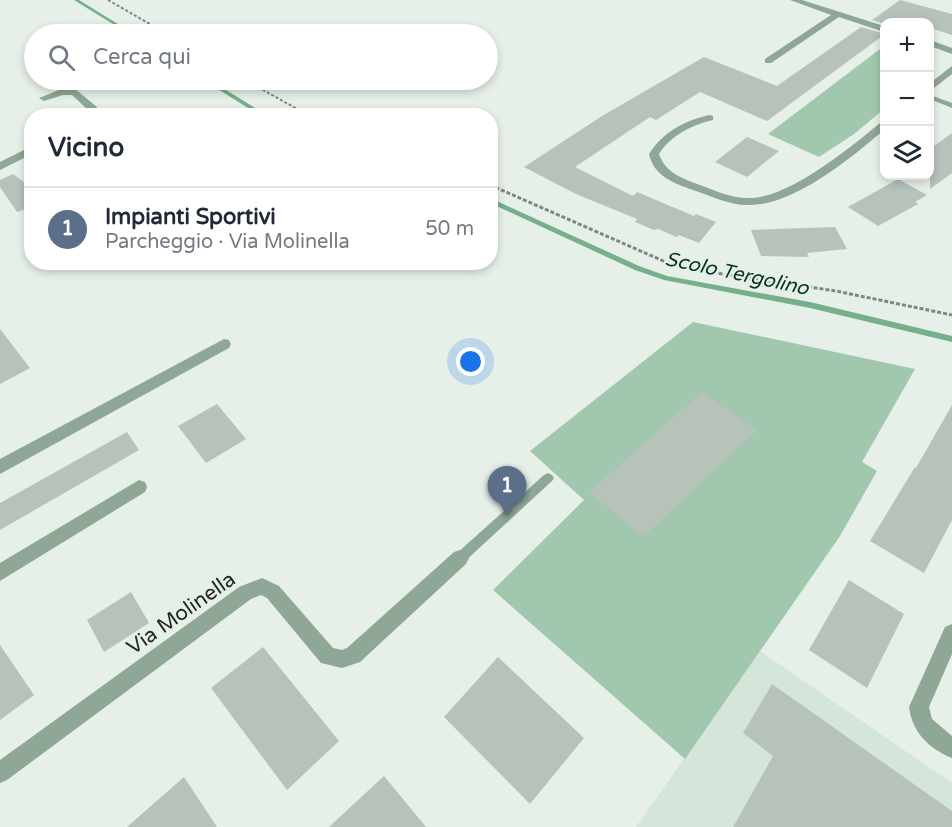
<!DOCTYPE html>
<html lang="it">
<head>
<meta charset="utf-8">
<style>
  body { margin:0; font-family:"Varela Round",sans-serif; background:#f6f6f7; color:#1f2937 }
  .controls { position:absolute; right:18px; top:18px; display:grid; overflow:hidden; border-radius:12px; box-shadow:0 3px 9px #0003 }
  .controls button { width:54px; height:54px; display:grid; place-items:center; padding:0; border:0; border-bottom:2px solid #e0e1e3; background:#fff; color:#1f2937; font:30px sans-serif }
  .you { position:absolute; left:471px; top:362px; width:21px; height:21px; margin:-15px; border:4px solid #fff; border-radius:50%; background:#1a73e8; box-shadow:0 0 0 9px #1a73e833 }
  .badge { display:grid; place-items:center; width:39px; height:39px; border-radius:50%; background:#db2777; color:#fff; font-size:20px; font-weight:700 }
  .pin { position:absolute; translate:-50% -50px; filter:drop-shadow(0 2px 3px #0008) }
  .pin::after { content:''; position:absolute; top:32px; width:21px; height:18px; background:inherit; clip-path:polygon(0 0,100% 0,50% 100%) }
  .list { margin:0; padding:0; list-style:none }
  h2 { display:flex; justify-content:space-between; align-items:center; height:78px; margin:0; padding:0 24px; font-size:26px }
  h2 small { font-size:20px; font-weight:400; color:#747a83 }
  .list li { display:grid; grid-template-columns:39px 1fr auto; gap:18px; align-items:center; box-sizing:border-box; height:84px; padding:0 24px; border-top:2px solid #e0e1e3 }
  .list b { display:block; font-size:22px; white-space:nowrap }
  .list p { margin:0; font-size:20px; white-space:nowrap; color:#747a83 }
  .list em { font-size:20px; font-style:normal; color:#747a83 }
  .icon { flex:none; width:33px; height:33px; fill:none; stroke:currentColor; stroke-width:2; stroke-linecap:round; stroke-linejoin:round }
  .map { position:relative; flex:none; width:952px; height:827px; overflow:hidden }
  .search { position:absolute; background:#fff; box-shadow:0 3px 9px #0003; left:24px; top:24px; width:474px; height:66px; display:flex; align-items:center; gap:15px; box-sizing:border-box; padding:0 21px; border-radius:33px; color:#747a83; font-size:22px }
  .panel { position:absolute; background:#fff; box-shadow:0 3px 9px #0003; left:24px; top:108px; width:474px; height:162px; border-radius:24px }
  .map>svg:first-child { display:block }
  .built { fill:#d4e6da }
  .green { fill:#a1c7ae }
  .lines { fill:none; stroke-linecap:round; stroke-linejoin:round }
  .stream { fill:#75af8c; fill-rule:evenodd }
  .building { fill:#b7c2bb }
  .path-far1 { stroke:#808782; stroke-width:2; stroke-dasharray:3 2; stroke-linecap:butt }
  .path { stroke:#808782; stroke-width:3; stroke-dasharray:4 2; stroke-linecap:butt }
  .service { fill:#8ea796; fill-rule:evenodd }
  .minor { fill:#8ea796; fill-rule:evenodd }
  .labels { text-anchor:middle; stroke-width:4.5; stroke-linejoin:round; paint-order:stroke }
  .water-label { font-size:20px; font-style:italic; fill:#05371f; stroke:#e6f0e9 }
  .near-street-label { font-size:21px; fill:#242826; stroke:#e6f0e9 }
</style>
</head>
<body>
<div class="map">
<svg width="952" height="827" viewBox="0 0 952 827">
  <rect width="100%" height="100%" fill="#e6f0e9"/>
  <polygon class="built" points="760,651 952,783 952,827 636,827"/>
  <g class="green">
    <polygon points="884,46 884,109 854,134 819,157 768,134"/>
    <polygon points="693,322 915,369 862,462 877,471 840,536 685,759 493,590 584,500 530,451"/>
  </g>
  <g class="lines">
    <g class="stream">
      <polygon points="74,0 79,0 134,34 129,34"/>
      <polygon points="205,80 210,80 268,116 261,116 205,81"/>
      <polygon points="490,198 639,266 667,276 810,302 952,336 952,342 810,308 664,280 635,270 490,203"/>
    </g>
  </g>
  <g class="building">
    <polygon points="900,0 952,14 952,35 930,28 930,22 885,24 872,20"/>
    <polygon points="861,27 885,34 767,121 700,92 656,120 650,117 575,167 633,196 637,192 694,216 696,214 716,222 699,243 679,235 677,237 658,229 654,230 635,222 637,219 576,194 524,167 602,116 704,57 777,86"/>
    <polygon points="952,133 952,173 930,189 930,149"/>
    <polygon points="747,137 779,151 747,177 715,162"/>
    <polygon points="13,174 32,188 32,207 17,212 0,187 0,180"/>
    <polygon points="898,179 927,195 915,202 918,204 878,226 848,207"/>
    <polygon points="835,227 847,249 807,253 809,257 761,256 751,230"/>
    <polygon points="0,329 30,368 0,384"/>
    <polygon points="702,392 757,430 643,537 589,492"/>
    <polygon points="217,404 246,439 206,463 178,426"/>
    <polygon points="952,405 952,520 924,573 870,541 915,467 916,468"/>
    <polygon points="127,432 139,450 0,530 0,503"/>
    <polygon points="849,580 904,614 867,688 809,650"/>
    <polygon points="131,592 149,623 104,652 87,620"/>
    <polygon points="0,645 34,695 0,720"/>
    <polygon points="263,647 339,741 287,790 211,688"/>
    <polygon points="498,657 584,738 530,804 444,717"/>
    <polygon points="772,684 952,811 952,827 733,827 773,756 743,733"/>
    <polygon points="384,776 426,827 329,827"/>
    <polygon points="184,777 217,827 127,827"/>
  </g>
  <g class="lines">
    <g class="path-far1">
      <polyline points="108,0 167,34"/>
      <polyline points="245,80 310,116"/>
    </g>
    <polyline class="path" points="490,185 668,263 722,274 836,291 952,315"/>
    <g class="service">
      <polygon points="930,95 952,103 952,108 930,99"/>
      <polygon points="548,473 552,475 554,478 552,481 464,562 460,564 456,562 454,558 456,554 544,475"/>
    </g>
    <g class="minor">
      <polygon points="790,0 802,0 884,26 884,32 839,17 771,63 765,63 765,59 831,15"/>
      <polygon points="930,40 952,48 952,54 930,46"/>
      <polygon points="952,66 952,74 930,91 930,83"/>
      <polygon points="75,89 97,107 95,116 85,116 88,110 72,95 63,95 44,101 39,98 59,90"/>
      <path d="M709,115L713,116V120C692,125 671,135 659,154C665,172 681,178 697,184C714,190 732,199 750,198C789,198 851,147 880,123L884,122V130C852,157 795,205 750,205C731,206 711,196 693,190C673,183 654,176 649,154C663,132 684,121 709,115Z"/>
      <polygon points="32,146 32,154 0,170 0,162"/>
      <polygon points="224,339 229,340 231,344 229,348 0,474 0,459"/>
      <polygon points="139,480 145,482 147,487 145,492 0,581 0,563"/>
      <polygon points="460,550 466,552 469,558 466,564 360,662 342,668 321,663 267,598 261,595 251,599 7,780 0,783 0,760 239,587 262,578 279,586 333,648 342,650 347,648 454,552"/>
      <path d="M952,624V654L929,707L932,719L952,736V758C929,749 912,732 909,707L945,627Z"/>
    </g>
  </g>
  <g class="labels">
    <g class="water-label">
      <text transform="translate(737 273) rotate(12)" y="7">Scolo Tergolino</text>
    </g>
    <g class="near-street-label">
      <text transform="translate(181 613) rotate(-35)" y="7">Via Molinella</text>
    </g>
  </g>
</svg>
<div class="controls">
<button>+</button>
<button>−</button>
<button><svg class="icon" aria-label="layers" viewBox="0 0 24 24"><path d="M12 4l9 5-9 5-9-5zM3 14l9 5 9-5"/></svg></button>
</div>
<div class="you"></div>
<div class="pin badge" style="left:507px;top:516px;background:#5c6f8a">1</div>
<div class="search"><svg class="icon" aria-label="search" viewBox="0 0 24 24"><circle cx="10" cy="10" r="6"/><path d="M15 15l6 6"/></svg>Cerca qui</div>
<section class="panel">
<h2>Vicino<small></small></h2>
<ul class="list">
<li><span class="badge" style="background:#5c6f8a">1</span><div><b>Impianti Sportivi</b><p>Parcheggio · Via Molinella</p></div><em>50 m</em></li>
</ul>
</section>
</div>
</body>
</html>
